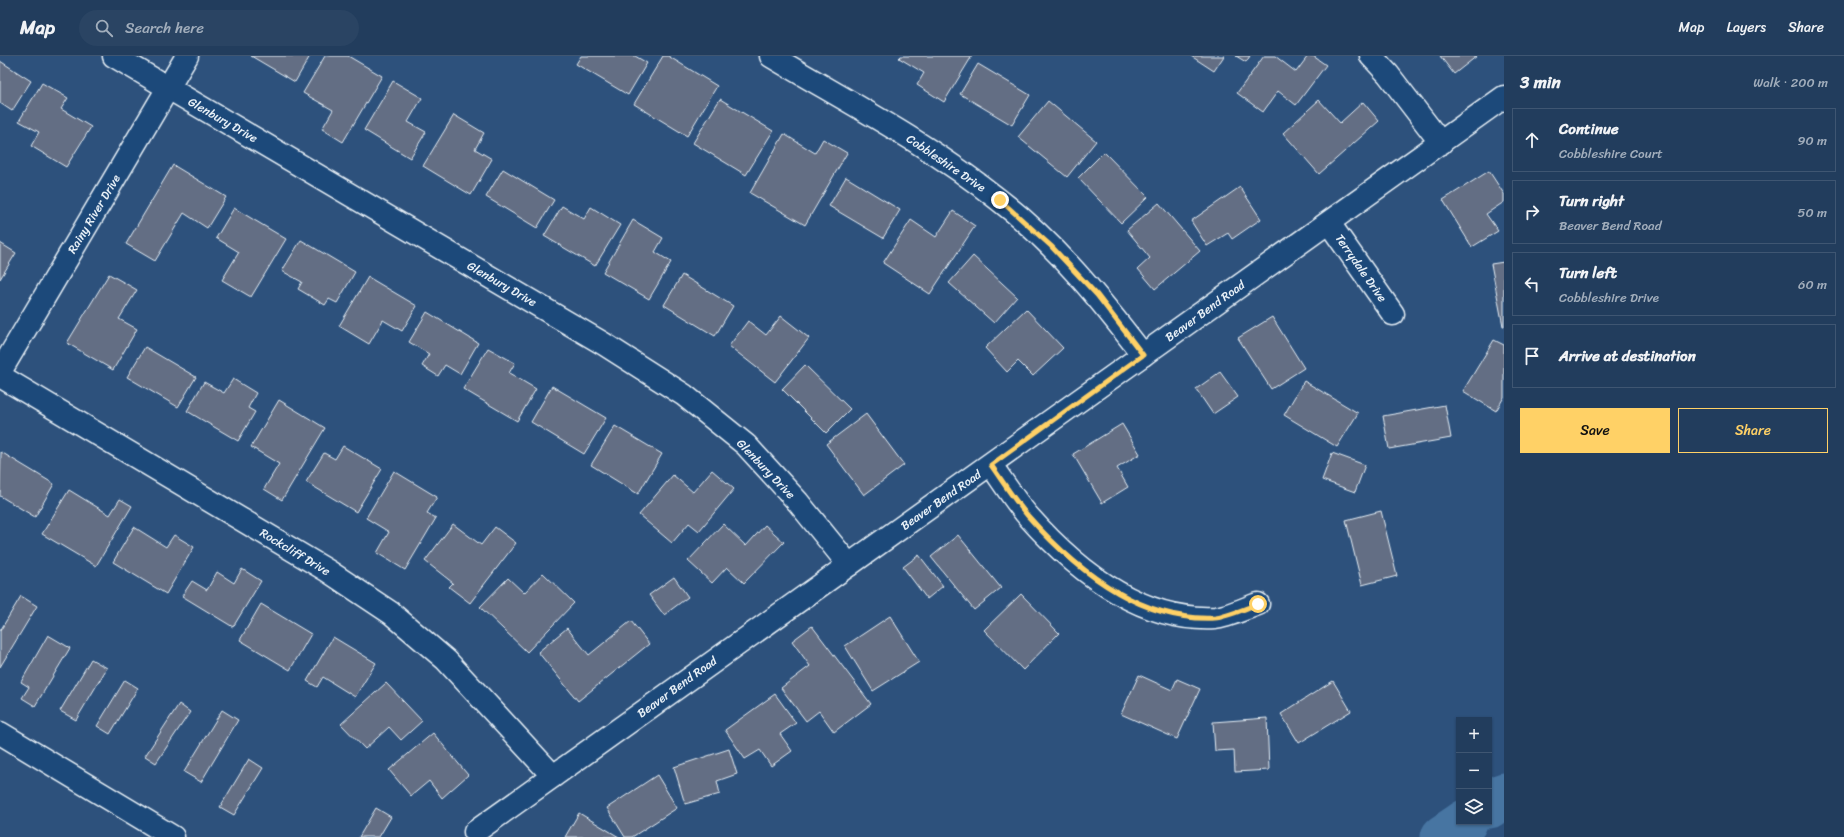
<!DOCTYPE html>
<html lang="en">
<head>
<meta charset="utf-8">
<style>
  body { margin:0; font-family:Sriracha,sans-serif; background:#2a4463; color:#f1f3f6 }
  .controls { position:absolute; right:12px; bottom:12px; display:grid; overflow:hidden; border-radius:0px; box-shadow:0 1px 3px #0004 }
  .controls button { width:36px; height:36px; display:grid; place-items:center; padding:0; border:0; border-bottom:1px solid #3f5672; background:#223d5d; color:#f1f3f6; font:20px sans-serif }
  .stop { position:absolute; width:12px; height:12px; margin:-9px; border:3px solid #ffd166; border-radius:50%; background:#fff }
  .stop.end { background:#ffd166; border-color:#fff; box-shadow:0 1px 4px #0008 }
  .list { margin:0; padding:0; list-style:none }
  h2 { display:flex; justify-content:space-between; align-items:center; height:52px; margin:0; padding:0 16px; font-size:17px }
  h2 small { font-size:13px; font-weight:400; color:#a2aebc }
  .list li { display:grid; grid-template-columns:26px 1fr auto; gap:12px; align-items:center; box-sizing:border-box; height:64px; margin:0 8px 8px; padding:0 8px; border:1px solid #3f5672; border-radius:0px }
  .list b { display:block; font-size:15px; white-space:nowrap }
  .list p { margin:0; font-size:13px; white-space:nowrap; color:#a2aebc }
  .list em { font-size:13px; font-style:normal; color:#a2aebc }
  .actions { display:flex; gap:8px; padding:12px 16px }
  .actions a { flex:1; padding:9px 0; border:1px solid #ffd166; border-radius:0px; text-align:center; font-size:14px; color:#ffd166 }
  .actions .main { background:#ffd166; color:#111 }
  .icon { flex:none; width:22px; height:22px; fill:none; stroke:currentColor; stroke-width:2; stroke-linecap:round; stroke-linejoin:round }
  .map { position:relative; flex:none; width:1504px; height:781px; overflow:hidden }
  header { display:flex; align-items:center; gap:24px; box-sizing:border-box; height:56px; padding:0 20px; background:#223d5d; border-bottom:1px solid #3f5672 }
  header strong { font-size:19px }
  nav { display:flex; gap:22px; margin-inline-start:auto; font-size:14px }
  .search { width:280px; height:36px; background:#2a4463; display:flex; align-items:center; gap:10px; box-sizing:border-box; padding:0 14px; border-radius:22px; color:#a2aebc; font-size:15px }
  main { display:flex }
  aside { flex:1; background:#223d5d }
  .map>svg:first-child { display:block }
  .lines { fill:none; stroke-linecap:round; stroke-linejoin:round }
  .river { stroke:#4774a2; stroke-width:45 }
  .building { fill:#646e84; stroke:#e8f1f8 }
  .minor-casing { stroke:#e8f1f8; stroke-width:25 }
  .minor { stroke:#1f4a7a; stroke-width:22 }
  .route { stroke:#ffd166; stroke-width:5 }
  .labels { text-anchor:middle; stroke-width:3; stroke-linejoin:round; paint-order:stroke }
  .street-label { font-size:12px; fill:#e8f1f8; stroke:#1f4a7a }
</style>
</head>
<body>
<header>
<strong>Map</strong>
<div class="search"><svg class="icon" aria-label="search" viewBox="0 0 24 24"><circle cx="10" cy="10" r="6"/><path d="M15 15l6 6"/></svg>Search here</div>
<nav><a>Map</a><a>Layers</a><a>Share</a></nav>
</header>
<main>
<div class="map">
<svg width="1504" height="781" viewBox="0 0 1504 781">
  <rect width="100%" height="100%" fill="#2d517c"/>
  <filter id="ink" filterUnits="userSpaceOnUse"><feTurbulence type="fractalNoise" baseFrequency=".025" numOctaves="2"/><feDisplacementMap in="SourceGraphic" scale="8" xChannelSelector="R" yChannelSelector="G"/><feConvolveMatrix kernelMatrix="1 2 1 2 8 2 1 2 1" color-interpolation-filters="sRGB"/></filter>
  <g filter="url(#ink)">
    <g class="lines">
      <g class="river">
        <polyline points="1489,750 1504,739"/>
        <polyline points="1443,781 1465,766"/>
      </g>
    </g>
    <g class="building">
      <polygon points="251,0 310,0 295,26"/>
      <polygon points="325,0 348,0 382,20 343,86 322,73 333,54 303,37"/>
      <polygon points="581,0 635,0 647,7 628,39 576,8"/>
      <polygon points="663,0 668,0 717,30 687,80 634,48"/>
      <polygon points="901,0 972,0 944,46 917,29 924,17 899,2"/>
      <polygon points="1191,0 1224,0 1214,15"/>
      <polygon points="1236,0 1250,0 1246,6"/>
      <polygon points="1264,0 1275,0 1296,16 1308,0 1313,0 1326,9 1296,49 1278,35 1263,56 1237,37"/>
      <polygon points="1440,0 1477,0 1454,18"/>
      <polygon points="0,5 31,25 12,55 0,47"/>
      <polygon points="978,8 1030,39 1012,69 960,38"/>
      <polygon points="393,25 422,42 408,66 426,76 410,102 364,74"/>
      <polygon points="42,27 68,42 61,53 91,71 66,111 31,90 39,76 19,65"/>
      <polygon points="720,43 773,75 746,119 693,87"/>
      <polygon points="1319,44 1340,67 1363,46 1379,65 1319,118 1283,77"/>
      <polygon points="1048,45 1096,85 1067,121 1018,81"/>
      <polygon points="454,59 484,77 475,93 492,103 471,139 423,110"/>
      <polygon points="784,78 815,97 823,83 847,97 805,169 750,137"/>
      <polygon points="1104,96 1148,141 1121,167 1078,122"/>
      <polygon points="173,109 226,141 207,172 184,157 155,205 126,188"/>
      <polygon points="503,113 554,144 537,172 486,141"/>
      <polygon points="1489,115 1504,138 1504,146 1486,158 1498,175 1472,191 1443,144"/>
      <polygon points="846,121 900,154 883,182 829,150"/>
      <polygon points="1240,131 1261,163 1232,183 1228,177 1207,190 1191,165"/>
      <polygon points="1159,147 1200,195 1155,233 1138,213 1150,202 1127,174"/>
      <polygon points="562,150 584,163 591,151 620,169 595,210 544,180"/>
      <polygon points="234,152 286,183 251,241 222,224 239,196 216,182"/>
      <polygon points="953,155 975,170 930,238 883,207 911,164 936,181"/>
      <polygon points="633,164 663,182 655,196 671,206 649,243 603,216"/>
      <polygon points="301,184 355,216 337,247 329,243 325,249 298,233 302,226 282,215"/>
      <polygon points="0,187 16,197 0,223"/>
      <polygon points="973,200 1017,241 994,267 949,227"/>
      <polygon points="1504,206 1504,270 1503,270 1491,208"/>
      <polygon points="109,218 137,234 119,263 137,273 113,314 67,287"/>
      <polygon points="682,219 733,250 715,280 664,249"/>
      <polygon points="368,221 417,250 402,275 383,264 369,288 339,270"/>
      <polygon points="1026,253 1063,292 1033,320 1018,305 1007,316 985,292"/>
      <polygon points="427,256 478,287 460,318 445,309 438,320 422,310 429,298 409,286"/>
      <polygon points="781,260 809,282 775,326 729,290 748,265 766,279"/>
      <polygon points="1272,261 1304,312 1271,333 1238,282"/>
      <polygon points="1494,284 1504,289 1504,341 1496,355 1463,335"/>
      <polygon points="145,291 196,321 178,351 127,321"/>
      <polygon points="488,292 515,307 509,317 536,333 517,365 463,333"/>
      <polygon points="805,309 850,353 826,377 782,333"/>
      <polygon points="1220,316 1238,341 1213,358 1196,333"/>
      <polygon points="233,323 256,337 248,352 255,356 238,385 187,355 204,326 224,337"/>
      <polygon points="1304,325 1358,357 1337,391 1284,359"/>
      <polygon points="552,330 606,362 584,398 531,366"/>
      <polygon points="279,344 325,372 282,444 264,433 279,408 251,391"/>
      <polygon points="1445,349 1451,382 1389,393 1383,360"/>
      <polygon points="866,358 904,409 864,439 826,388"/>
      <polygon points="1122,368 1140,398 1117,412 1128,431 1102,447 1073,398"/>
      <polygon points="615,370 662,398 638,438 591,409"/>
      <polygon points="343,390 382,413 356,456 306,426 324,397 335,403"/>
      <polygon points="1,396 54,428 35,461 0,440"/>
      <polygon points="1332,397 1365,409 1355,436 1322,424"/>
      <polygon points="712,414 734,433 699,475 689,467 672,487 639,459 673,419 693,436"/>
      <polygon points="394,415 437,441 427,457 436,462 405,514 377,497 389,476 366,462"/>
      <polygon points="69,434 110,459 120,443 132,450 96,510 42,478"/>
      <polygon points="1381,455 1397,520 1362,529 1346,464"/>
      <polygon points="453,468 481,489 495,471 516,487 470,547 449,531 453,527 425,505"/>
      <polygon points="723,468 746,490 765,469 784,486 744,527 727,511 712,527 688,505"/>
      <polygon points="134,471 166,491 174,479 194,491 166,538 113,506"/>
      <polygon points="958,479 1001,532 974,554 931,501"/>
      <polygon points="919,499 943,530 927,543 903,511"/>
      <polygon points="242,513 261,525 233,571 182,540 192,525 207,534 217,516 234,527"/>
      <polygon points="543,517 574,547 527,596 480,551 508,522 524,537"/>
      <polygon points="674,521 688,541 664,559 649,539"/>
      <polygon points="1021,538 1059,577 1023,614 984,574"/>
      <polygon points="21,540 37,550 0,611 0,575"/>
      <polygon points="261,548 311,578 290,614 240,584"/>
      <polygon points="890,560 919,606 873,635 845,590"/>
      <polygon points="631,565 649,588 578,645 538,596 567,572 589,599"/>
      <polygon points="812,570 871,648 834,676 819,655 806,665 781,632 810,610 792,585"/>
      <polygon points="48,579 70,592 35,650 22,642 29,631 21,626"/>
      <polygon points="333,581 376,607 355,641 323,621 317,631 307,625"/>
      <polygon points="91,603 107,612 76,664 60,655"/>
      <polygon points="1139,619 1172,634 1177,623 1200,633 1177,683 1121,658"/>
      <polygon points="125,624 138,632 110,678 97,670"/>
      <polygon points="1333,625 1351,655 1299,687 1281,658"/>
      <polygon points="386,627 422,665 401,684 389,671 365,693 341,668"/>
      <polygon points="775,638 796,667 780,678 792,695 771,710 760,694 745,703 725,674"/>
      <polygon points="179,648 190,656 156,707 145,700"/>
      <polygon points="222,654 238,664 201,726 184,716"/>
      <polygon points="1267,662 1269,714 1235,716 1234,694 1215,695 1213,666"/>
      <polygon points="433,677 468,719 442,742 429,725 411,740 389,714"/>
      <polygon points="729,693 737,718 717,725 720,738 685,748 674,711"/>
      <polygon points="249,703 263,712 234,759 220,751"/>
      <polygon points="657,719 677,752 632,781 625,781 607,752"/>
      <polygon points="376,752 391,761 379,781 359,781"/>
      <polygon points="579,757 619,781 565,781"/>
    </g>
    <g class="lines">
      <g class="minor-casing">
        <g id="minor">
          <polyline points="114,0 604,288 684,339 746,389 798,446 849,509"/>
          <path d="M771,0C848,46 929,88 999,144C1055,187 1100,243 1143,299"/>
          <polyline points="1371,0 1388,18 1441,87"/>
          <polyline points="1329,167 1393,258"/>
          <polyline points="0,316 187,0"/>
          <polyline points="0,320 328,515 391,557 446,604 553,720"/>
          <path d="M991,409C1003,426 1015,445 1028,460C1075,513 1140,566 1215,562C1227,561 1246,552 1258,548"/>
          <polyline points="0,677 173,781"/>
          <polyline points="475,776 1504,41"/>
        </g>
      </g>
      <use href="#minor" class="minor"/>
    </g>
  </g>
  <g class="lines" filter="url(#ink)">
    <path class="route" d="M1000,144L1051,190L1097,239L1143,299L991,409C1003,426 1015,445 1028,460C1075,513 1140,566 1215,562C1227,561 1246,552 1258,548"/>
  </g>
  <g class="labels">
    <g class="street-label">
      <text transform="translate(223 64) rotate(30)" y="4">Glenbury Drive</text>
      <text transform="translate(946 107) rotate(34)" y="4">Cobbleshire Drive</text>
      <text transform="translate(94 158) rotate(-59)" y="4">Rainy River Drive</text>
      <text transform="translate(1361 212) rotate(55)" y="4">Terrydale Drive</text>
      <text transform="translate(502 228) rotate(30)" y="4">Glenbury Drive</text>
      <text transform="translate(1205 255) rotate(-36)" y="4">Beaver Bend Road</text>
      <text transform="translate(766 413) rotate(46)" y="4">Glenbury Drive</text>
      <text transform="translate(941 444) rotate(-35)" y="4">Beaver Bend Road</text>
      <text transform="translate(295 496) rotate(31)" y="4">Rockcliff Drive</text>
      <text transform="translate(677 631) rotate(-36)" y="4">Beaver Bend Road</text>
    </g>
  </g>
</svg>
<div class="controls">
<button>+</button>
<button>−</button>
<button><svg class="icon" aria-label="layers" viewBox="0 0 24 24"><path d="M12 4l9 5-9 5-9-5zM3 14l9 5 9-5"/></svg></button>
</div>
<div class="stop" style="left:1258px;top:548px"></div>
<div class="stop end" style="left:1000px;top:144px"></div>
</div>
<aside>
<h2>3 min<small>Walk · 200 m</small></h2>
<ul class="list">
<li><svg class="icon" aria-label="ahead" viewBox="0 0 24 24"><path d="M12 20V5M6 11l6-6 6 6"/></svg><div><b>Continue</b><p>Cobbleshire Court</p></div><em>90 m</em></li>
<li><svg class="icon" aria-label="right" viewBox="0 0 24 24"><path d="M7 20v-9h11M14 6l5 5-5 5"/></svg><div><b>Turn right</b><p>Beaver Bend Road</p></div><em>50 m</em></li>
<li><svg class="icon" aria-label="left" viewBox="0 0 24 24"><path d="M17 20v-9H6M10 6l-5 5 5 5"/></svg><div><b>Turn left</b><p>Cobbleshire Drive</p></div><em>60 m</em></li>
<li><svg class="icon" aria-label="arrive" viewBox="0 0 24 24"><path d="M6 21V4h12l-3 4 3 4H6"/></svg><div><b>Arrive at destination</b></div></li>
</ul>
<div class="actions"><a class="main">Save</a><a>Share</a></div>
</aside>
</main>
</body>
</html>
